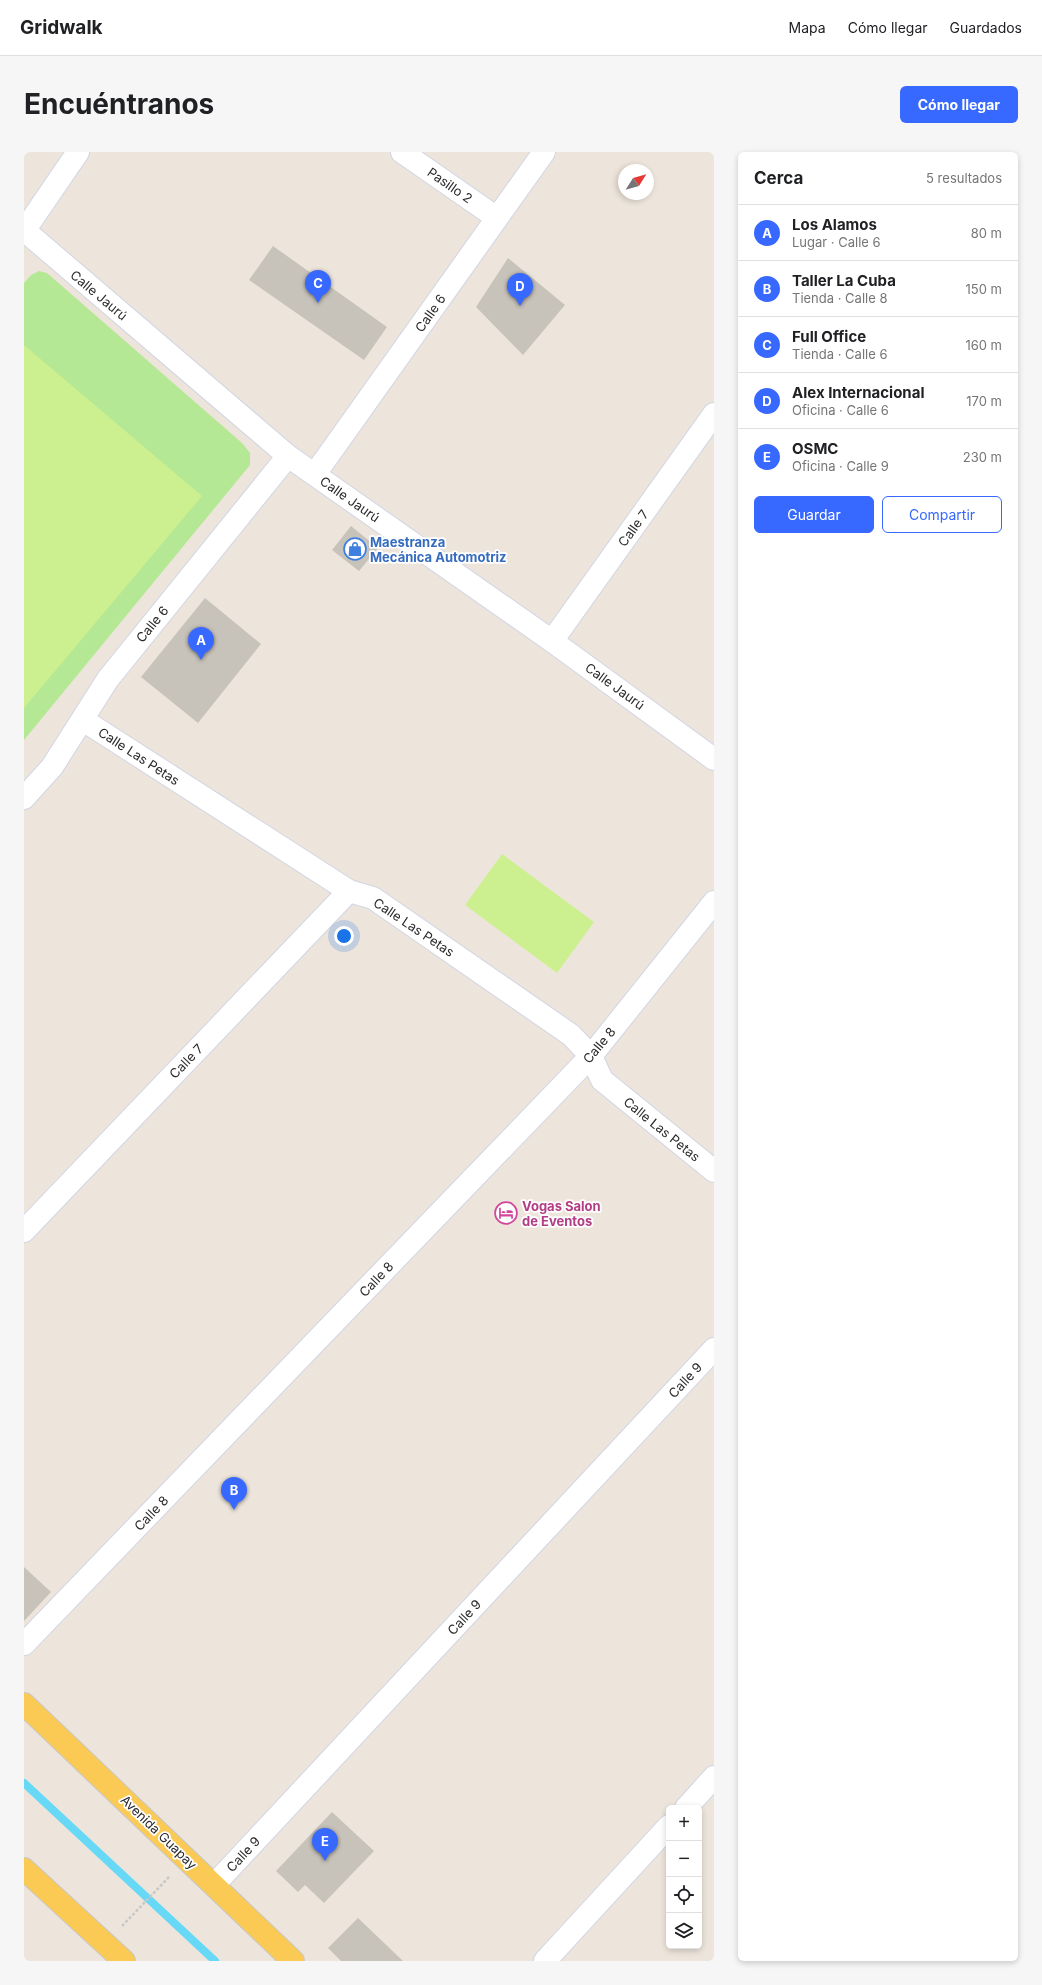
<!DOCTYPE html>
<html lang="es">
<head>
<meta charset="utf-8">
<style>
  body { margin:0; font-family:Inter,sans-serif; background:#f6f6f6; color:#202124 }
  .controls { position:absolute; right:12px; bottom:12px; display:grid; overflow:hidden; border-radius:6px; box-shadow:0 2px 6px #0003 }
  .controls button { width:36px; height:36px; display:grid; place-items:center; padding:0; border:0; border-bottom:1px solid #e0e0e0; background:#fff; color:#202124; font:20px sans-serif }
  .compass { position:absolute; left:594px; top:12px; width:36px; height:36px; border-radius:50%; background:#fff; box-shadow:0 2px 6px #0003; rotate:53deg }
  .you { position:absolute; left:320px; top:784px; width:14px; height:14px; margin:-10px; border:3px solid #fff; border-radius:50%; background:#1a73e8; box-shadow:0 0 0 6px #1a73e833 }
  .badge { display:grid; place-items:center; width:26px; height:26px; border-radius:50%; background:#3768ff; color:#fff; font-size:13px; font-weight:700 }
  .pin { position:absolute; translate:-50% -33px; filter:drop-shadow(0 1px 2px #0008) }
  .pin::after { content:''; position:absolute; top:21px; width:14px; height:12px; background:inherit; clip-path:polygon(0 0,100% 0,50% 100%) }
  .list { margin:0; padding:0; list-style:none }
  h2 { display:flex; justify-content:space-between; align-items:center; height:52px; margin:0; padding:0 16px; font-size:17px }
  h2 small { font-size:13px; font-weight:400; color:#757577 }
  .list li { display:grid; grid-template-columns:26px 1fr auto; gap:12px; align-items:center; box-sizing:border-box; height:56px; padding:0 16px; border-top:1px solid #e0e0e0 }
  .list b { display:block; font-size:15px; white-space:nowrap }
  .list p { margin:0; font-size:13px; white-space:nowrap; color:#757577 }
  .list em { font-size:13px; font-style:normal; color:#757577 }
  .actions { display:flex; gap:8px; padding:12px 16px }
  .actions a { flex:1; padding:9px 0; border:1px solid #3768ff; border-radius:6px; text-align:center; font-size:14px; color:#3768ff }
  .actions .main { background:#3768ff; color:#fff }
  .icon { flex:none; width:22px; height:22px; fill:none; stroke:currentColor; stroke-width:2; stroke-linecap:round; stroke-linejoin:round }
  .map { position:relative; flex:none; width:690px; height:1809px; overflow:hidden; border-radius:6px }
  header { display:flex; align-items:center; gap:24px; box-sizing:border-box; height:56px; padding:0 20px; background:#fff; border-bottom:1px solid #e0e0e0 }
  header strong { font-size:19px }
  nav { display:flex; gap:22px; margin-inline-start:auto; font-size:14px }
  .intro { display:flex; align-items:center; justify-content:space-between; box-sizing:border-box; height:96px; padding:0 24px }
  h1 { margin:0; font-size:28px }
  .button { padding:10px 18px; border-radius:6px; background:#3768ff; color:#fff; font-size:14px; font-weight:700 }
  main { display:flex; gap:24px; padding:0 24px }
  aside { flex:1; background:#fff; border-radius:6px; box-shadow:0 2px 6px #0003 }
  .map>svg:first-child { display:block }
  .green { fill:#b5e894 }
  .pitch { fill:#ccf08f }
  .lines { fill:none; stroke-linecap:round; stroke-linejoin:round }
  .stream { stroke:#67d9f7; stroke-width:8 }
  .building { fill:#c8c3ba }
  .minor-casing { stroke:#d1d5e4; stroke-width:24 }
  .major-casing { stroke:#c8c8c8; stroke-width:24 }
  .path { stroke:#c8c8c8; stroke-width:2.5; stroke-dasharray:3 2; stroke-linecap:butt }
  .minor { stroke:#fff; stroke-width:22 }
  .major { stroke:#faca54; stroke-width:22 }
  .labels { text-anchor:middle; stroke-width:3.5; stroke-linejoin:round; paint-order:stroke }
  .street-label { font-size:13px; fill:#2a2a2a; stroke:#fff }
  .shop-label { font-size:13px; font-weight:bold; fill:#366cbe; stroke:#fff; text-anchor:start }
  .hotel-label { font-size:13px; font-weight:bold; fill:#b23c85; stroke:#fff; text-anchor:start }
</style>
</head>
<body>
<header>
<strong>Gridwalk</strong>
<nav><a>Mapa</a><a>Cómo llegar</a><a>Guardados</a></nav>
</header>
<div class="intro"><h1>Encuéntranos</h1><a class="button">Cómo llegar</a></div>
<main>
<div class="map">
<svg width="690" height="1809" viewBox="0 0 690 1809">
  <rect width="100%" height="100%" fill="#ede5db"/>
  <polygon class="green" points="15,119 23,121 218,291 226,301 226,313 0,588 0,131 7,123"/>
  <g class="pitch">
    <polygon points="0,193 178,344 0,556"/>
    <polygon points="478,702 570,770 533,821 441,753"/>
  </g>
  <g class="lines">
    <polyline class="stream" points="0,1631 191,1809"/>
  </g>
  <g class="building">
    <polygon points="249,94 363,175 340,208 225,128"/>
    <polygon points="484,106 541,153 499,203 452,155"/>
    <polygon points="327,374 354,396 335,419 308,398"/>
    <polygon points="181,446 237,492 174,571 117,525"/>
    <polygon points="0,1415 27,1440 0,1469"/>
    <polygon points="308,1660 350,1699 300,1751 281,1733 274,1740 252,1719"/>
    <polygon points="334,1766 379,1809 317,1809 304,1796"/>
  </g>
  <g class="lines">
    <g class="minor-casing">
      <g id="minor">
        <polyline points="378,0 473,66"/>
        <polyline points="0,78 264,304 528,489 690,607"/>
        <polyline points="0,79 54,0"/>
        <polyline points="291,322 520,0"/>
        <polyline points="528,489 690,262"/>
        <polyline points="59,568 325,739 349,746 547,883 567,904 578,928 690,1019"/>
        <polyline points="0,646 28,615 84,527 264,304"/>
        <polyline points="0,1079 325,739"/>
        <polyline points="0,1492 567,904 690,750"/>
        <polyline points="662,1656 690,1625"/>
        <polyline points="190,1733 690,1197"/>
        <polyline points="521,1809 645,1674"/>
      </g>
    </g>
    <g class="major-casing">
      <g id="major">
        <polyline points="0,1552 269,1809"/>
        <polyline points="0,1717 100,1809"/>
      </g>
    </g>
    <polyline class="path" points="98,1774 146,1724"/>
    <use href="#minor" class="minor"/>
    <use href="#major" class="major"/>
  </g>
  <defs>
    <g id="shop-ring" transform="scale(1.15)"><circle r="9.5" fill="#fff" stroke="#3f7fe0" stroke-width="1.5"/><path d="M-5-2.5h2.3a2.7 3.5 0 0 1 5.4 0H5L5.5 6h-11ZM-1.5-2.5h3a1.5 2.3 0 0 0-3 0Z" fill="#3f7fe0"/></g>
    <g id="hotel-ring" transform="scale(1.15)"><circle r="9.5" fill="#fff" stroke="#d1479c" stroke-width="1.5"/><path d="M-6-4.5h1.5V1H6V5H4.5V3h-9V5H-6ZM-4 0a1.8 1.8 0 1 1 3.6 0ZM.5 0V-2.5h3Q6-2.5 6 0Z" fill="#d1479c"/></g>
  </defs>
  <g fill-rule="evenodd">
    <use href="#shop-ring" x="331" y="397"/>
    <use href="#hotel-ring" x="482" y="1061"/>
  </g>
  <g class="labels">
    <g class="street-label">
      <text transform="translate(426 33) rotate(35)" y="5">Pasillo 2</text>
      <text transform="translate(75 143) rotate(40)" y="5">Calle Jaurú</text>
      <text transform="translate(406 161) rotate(-55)" y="5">Calle 6</text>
      <text transform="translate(326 347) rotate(35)" y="5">Calle Jaurú</text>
      <text transform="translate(609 376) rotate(-54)" y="5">Calle 7</text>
      <text transform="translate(128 472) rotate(-51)" y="5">Calle 6</text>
      <text transform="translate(591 534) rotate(36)" y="5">Calle Jaurú</text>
      <text transform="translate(115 604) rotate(33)" y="5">Calle Las Petas</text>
      <text transform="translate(390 775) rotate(34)" y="5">Calle Las Petas</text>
      <text transform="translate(575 893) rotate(-50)" y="5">Calle 8</text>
      <text transform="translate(162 909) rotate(-46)" y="5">Calle 7</text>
      <text transform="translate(638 977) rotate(39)" y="5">Calle Las Petas</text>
      <text transform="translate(352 1127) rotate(-46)" y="5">Calle 8</text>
      <text transform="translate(661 1228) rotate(-47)" y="5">Calle 9</text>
      <text transform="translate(127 1361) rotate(-46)" y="5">Calle 8</text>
      <text transform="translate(440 1465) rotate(-47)" y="5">Calle 9</text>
      <text transform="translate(135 1680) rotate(44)" y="5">Avenida Guapay</text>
      <text transform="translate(219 1702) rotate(-47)" y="5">Calle 9</text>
    </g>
    <g class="shop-label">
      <text x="346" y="395">Maestranza<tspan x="346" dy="15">Mecánica Automotriz</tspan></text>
    </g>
    <g class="hotel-label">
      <text x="498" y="1059">Vogas Salon<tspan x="498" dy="15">de Eventos</tspan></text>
    </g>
  </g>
</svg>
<div class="controls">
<button>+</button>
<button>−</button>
<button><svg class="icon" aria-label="locate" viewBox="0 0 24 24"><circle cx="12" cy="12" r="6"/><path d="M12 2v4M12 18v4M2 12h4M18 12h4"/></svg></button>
<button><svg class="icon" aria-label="layers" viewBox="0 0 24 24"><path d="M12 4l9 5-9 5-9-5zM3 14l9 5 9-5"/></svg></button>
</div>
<svg class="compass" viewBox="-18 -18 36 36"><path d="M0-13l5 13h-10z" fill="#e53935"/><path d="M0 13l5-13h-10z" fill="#757577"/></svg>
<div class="you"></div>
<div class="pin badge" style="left:177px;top:508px">A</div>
<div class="pin badge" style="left:210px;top:1358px">B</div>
<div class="pin badge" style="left:294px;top:151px">C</div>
<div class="pin badge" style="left:496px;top:154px">D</div>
<div class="pin badge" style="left:301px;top:1709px">E</div>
</div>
<aside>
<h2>Cerca<small>5 resultados</small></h2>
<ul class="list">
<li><span class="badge">A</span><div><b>Los Alamos</b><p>Lugar · Calle 6</p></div><em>80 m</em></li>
<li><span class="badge">B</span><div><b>Taller La Cuba</b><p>Tienda · Calle 8</p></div><em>150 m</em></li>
<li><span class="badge">C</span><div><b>Full Office</b><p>Tienda · Calle 6</p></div><em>160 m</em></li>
<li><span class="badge">D</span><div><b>Alex Internacional</b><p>Oficina · Calle 6</p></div><em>170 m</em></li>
<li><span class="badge">E</span><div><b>OSMC</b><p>Oficina · Calle 9</p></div><em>230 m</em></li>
</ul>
<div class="actions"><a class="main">Guardar</a><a>Compartir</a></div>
</aside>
</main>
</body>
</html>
